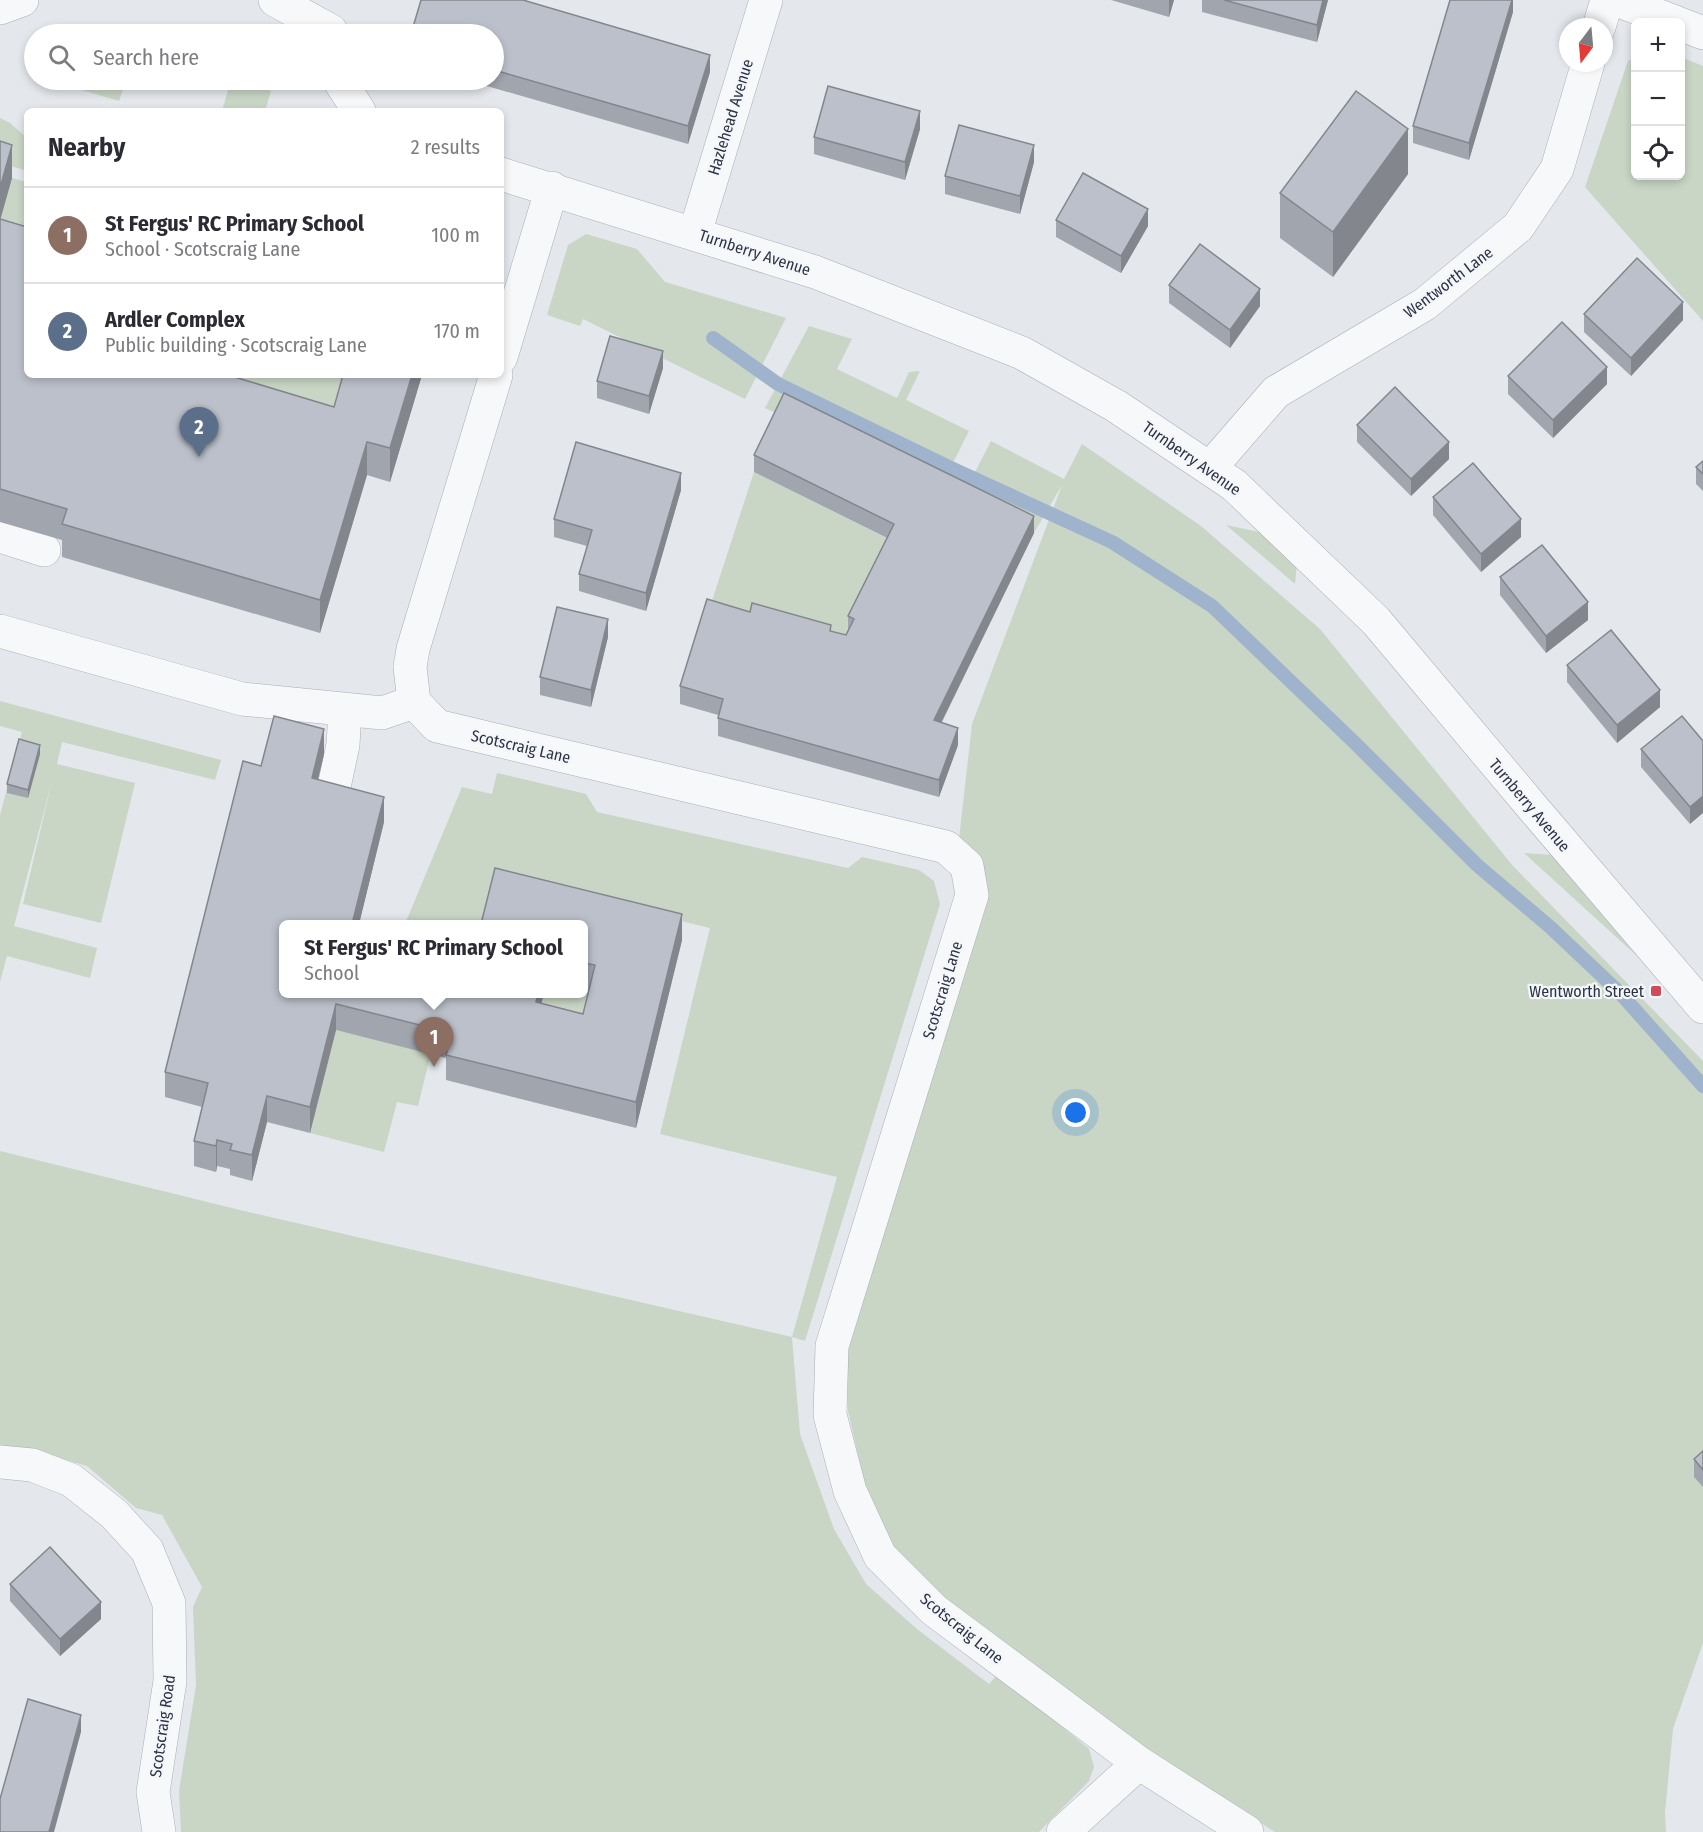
<!DOCTYPE html>
<html lang="en">
<head>
<meta charset="utf-8">
<style>
  body { margin:0; font-family:"Fira Sans Condensed",sans-serif; background:#f7f7f7; color:#2b2b33 }
  .controls { position:absolute; right:18px; top:18px; display:grid; overflow:hidden; border-radius:9px; box-shadow:0 3px 9px #0003 }
  .controls button { width:54px; height:54px; display:grid; place-items:center; padding:0; border:0; border-bottom:2px solid #e1e1e2; background:#fff; color:#2b2b33; font:30px sans-serif }
  .compass { position:absolute; left:1559px; top:18px; width:54px; height:54px; border-radius:50%; background:#fff; box-shadow:0 3px 9px #0003; rotate:196deg }
  .you { position:absolute; left:1076px; top:1113px; width:21px; height:21px; margin:-15px; border:4px solid #fff; border-radius:50%; background:#1a73e8; box-shadow:0 0 0 9px #1a73e833 }
  .badge { display:grid; place-items:center; width:39px; height:39px; border-radius:50%; background:#d1495b; color:#fff; font-size:20px; font-weight:700 }
  .pin { position:absolute; translate:-50% -50px; filter:drop-shadow(0 2px 3px #0008) }
  .pin::after { content:''; position:absolute; top:32px; width:21px; height:18px; background:inherit; clip-path:polygon(0 0,100% 0,50% 100%) }
  .popup { position:absolute; left:279px; top:920px; width:309px; height:78px; box-sizing:border-box; display:grid; place-content:center; border-radius:9px; background:#fff; filter:drop-shadow(0 2px 4px #0005); font-size:20px; white-space:nowrap; color:#7c7c81 }
  .popup b { font-size:22px; color:#2b2b33 }
  .popup::after { content:''; position:absolute; left:50%; top:100%; margin-left:-12px; border:12px solid transparent; border-top-color:#fff }
  .list { margin:0; padding:0; list-style:none }
  h2 { display:flex; justify-content:space-between; align-items:center; height:78px; margin:0; padding:0 24px; font-size:26px }
  h2 small { font-size:20px; font-weight:400; color:#7c7c81 }
  .list li { display:grid; grid-template-columns:39px 1fr auto; gap:18px; align-items:center; box-sizing:border-box; height:96px; padding:0 24px; border-top:2px solid #e1e1e2 }
  .list b { display:block; font-size:22px; white-space:nowrap }
  .list p { margin:0; font-size:20px; white-space:nowrap; color:#7c7c81 }
  .list em { font-size:20px; font-style:normal; color:#7c7c81 }
  .icon { flex:none; width:33px; height:33px; fill:none; stroke:currentColor; stroke-width:2; stroke-linecap:round; stroke-linejoin:round }
  .map { position:relative; flex:none; width:1703px; height:1832px; overflow:hidden }
  .search { position:absolute; background:#fff; box-shadow:0 3px 9px #0003; left:24px; top:24px; width:480px; height:66px; display:flex; align-items:center; gap:15px; box-sizing:border-box; padding:0 21px; border-radius:33px; color:#7c7c81; font-size:22px }
  .panel { position:absolute; background:#fff; box-shadow:0 3px 9px #0003; left:24px; top:108px; width:480px; height:270px; border-radius:9px }
  .map>svg:first-child { display:block }
  .green { fill:#c9d6c5 }
  .lines { fill:none; stroke-linecap:round; stroke-linejoin:round }
  .stream { stroke:#9fb4cc; stroke-width:14 }
  .minor-casing { stroke:#a9aeb7; stroke-width:34 }
  .minor { stroke:#f7f8fa; stroke-width:33 }
  .wall { fill:#a1a5ae }
  .shaded-wall { fill:#83868d }
  .building { fill:#bbc0ca; stroke:#83868d; stroke-width:1.5 }
  .poi-dot { fill:#d1495b; stroke:#f4f6f9; stroke-width:2 }
  .labels { text-anchor:middle; stroke-width:4.5; stroke-linejoin:round; paint-order:stroke }
  .street-label { font-size:16px; fill:#2b3445; stroke:#f4f6f9 }
  .poi-label { font-size:16px; fill:#2b3445; stroke:#f4f6f9; text-anchor:end }
</style>
</head>
<body>
<div class="map">
<svg width="1703" height="1832" viewBox="0 0 1703 1832">
  <rect width="100%" height="100%" fill="#e4e7ec"/>
  <g class="green">
    <polygon points="1635,57 1636,176 1680,176 1681,57 1703,66 1703,321 1585,187 1628,61"/>
    <polygon points="80,80 126,80 119,101 78,89"/>
    <polygon points="231,80 271,91 265,111 222,111"/>
    <polygon points="0,118 10,123 27,138 27,171 0,163"/>
    <polygon points="12,178 27,182 27,260 0,221"/>
    <polygon points="586,234 637,249 665,282 786,318 745,399 583,319 580,326 547,315 568,245"/>
    <polygon points="809,326 852,339 837,369 897,398 909,372 920,371 906,400 969,431 941,487 765,408"/>
    <polygon points="236,375 353,375 334,440 227,408"/>
    <polygon points="991,441 1064,479 1082,444 1201,526 1320,629 1513,866 1703,1061 1703,1643 1673,1729 1665,1813 1666,1832 1275,1832 1146,1750 944,1600 896,1553 865,1485 848,1411 846,1346 983,907 959,839 972,724 1062,485 1034,533 962,497"/>
    <polygon points="754,472 894,542 854,636 707,616"/>
    <polygon points="1226,525 1264,533 1297,562 1295,584"/>
    <polygon points="0,701 221,760 215,780 62,742 57,764 135,783 101,923 23,904 52,781 14,926 97,948 90,978 7,956 0,982 0,815 22,732 0,726"/>
    <polygon points="497,773 586,794 597,812 848,868 862,857 919,870 934,881 940,904 805,1341 792,1337 800,1434 834,1529 866,1584 917,1629 989,1684 998,1674 1089,1749 1094,1767 1089,1781 1039,1832 181,1832 179,1791 196,1685 193,1607 202,1587 162,1515 136,1508 87,1466 27,1449 0,1447 0,1151 244,1211 792,1337 837,1177 660,1134 710,928 615,905 487,924 405,924 462,787 492,794"/>
    <polygon points="1524,853 1552,855 1636,955"/>
    <polygon points="584,988 595,991 583,1040 536,1028 544,994 584,994"/>
    <polygon points="336,1030 431,1053 418,1106 397,1102 384,1152 310,1133"/>
  </g>
  <g class="lines">
    <polyline class="stream" points="713,338 778,384 951,468 1112,542 1212,606 1356,744 1477,865 1550,927 1620,993 1703,1086"/>
    <g class="minor-casing">
      <g id="minor">
        <polyline points="275,0 331,31"/>
        <polyline points="1617,0 1675,22"/>
        <polyline points="0,8 22,0"/>
        <polyline points="1680,24 1703,33"/>
        <polyline points="1599,27 1607,0"/>
        <polyline points="339,80 359,111"/>
        <polyline points="501,174 815,272 1022,353 1116,406 1234,485 1376,621 1533,808 1703,1007"/>
        <polyline points="695,233 766,0"/>
        <polyline points="501,357 552,188"/>
        <polyline points="496,375 413,649 410,667 414,702 437,726 946,847 967,866 972,895 832,1346 830,1415 850,1491 880,1556 934,1610 1139,1763 1247,1832"/>
        <polyline points="1210,468 1276,392 1425,304 1518,227 1557,169 1588,63"/>
        <polyline points="0,536 44,550"/>
        <polyline points="0,631 242,699 382,713 414,702"/>
        <polyline points="334,787 343,745 345,710"/>
        <polyline points="0,1462 32,1465 71,1480 114,1514 147,1550 169,1603 170,1681 153,1792 159,1832"/>
        <polyline points="1063,1832 1139,1763"/>
      </g>
    </g>
    <use href="#minor" class="minor"/>
  </g>
  <g class="wall">
    <polygon points="1111,0 1174,0 1169,17"/>
    <polygon points="1202,0 1328,0 1317,42 1202,12"/>
    <polygon points="1513,0 1513,12 1469,160 1413,143 1413,126"/>
    <polygon points="494,34 710,72 688,144 466,80 494,80"/>
    <polygon points="920,129 905,180 814,154 814,137"/>
    <polygon points="0,141 12,178 0,219 236,377 334,407 422,375 390,482 367,475 320,633 62,557 62,540 0,522"/>
    <polygon points="1034,162 1020,214 945,194 945,176"/>
    <polygon points="1408,174 1333,277 1280,238 1280,193"/>
    <polygon points="1056,220 1148,226 1121,273 1056,237"/>
    <polygon points="1169,285 1260,306 1230,348 1169,303"/>
    <polygon points="1584,314 1683,320 1631,376 1584,332"/>
    <polygon points="663,368 649,414 597,398 597,381"/>
    <polygon points="1508,376 1607,384 1553,438 1508,394"/>
    <polygon points="1357,425 1449,459 1411,496 1357,442"/>
    <polygon points="754,455 1034,533 942,722 958,745 939,797 718,736 718,715 680,704 680,686 750,612 846,635 848,630 848,616 887,538 754,472"/>
    <polygon points="1703,461 1703,491 1696,484 1696,467"/>
    <polygon points="681,490 646,611 579,591 579,574 587,546 554,537 554,519"/>
    <polygon points="1433,497 1521,537 1481,572 1433,515"/>
    <polygon points="1500,577 1588,620 1546,653 1500,595"/>
    <polygon points="608,637 591,707 540,695 540,677"/>
    <polygon points="1567,665 1660,707 1617,743 1567,682"/>
    <polygon points="1703,741 1690,824 1641,767 1641,749"/>
    <polygon points="40,754 28,798 7,793 7,784"/>
    <polygon points="324,754 318,780 384,822 359,924 284,924 542,1004 583,1014 589,990 584,988 584,924 682,940 636,1128 446,1080 446,1058 336,1030 310,1133 267,1122 252,1181 230,1175 230,1169 217,1166 216,1172 194,1166 194,1141 202,1107 165,1097 165,1072 261,766"/>
    <polygon points="1703,1451 1703,1487 1694,1477 1694,1459"/>
    <polygon points="10,1584 101,1619 60,1656 10,1601"/>
  </g>
  <g class="shaded-wall">
    <polygon points="1169,0 1174,0 1169,17"/>
    <polygon points="1323,0 1328,0 1317,42 1317,25"/>
    <polygon points="1512,0 1513,0 1513,12 1469,160 1469,143"/>
    <polygon points="710,55 710,72 688,144 688,126"/>
    <polygon points="920,111 920,129 905,180 905,162"/>
    <polygon points="1408,129 1408,174 1333,277 1333,232"/>
    <polygon points="12,145 12,178 0,221 0,188"/>
    <polygon points="1034,145 1034,162 1020,214 1020,196"/>
    <polygon points="1148,209 1148,226 1121,273 1121,256"/>
    <polygon points="1260,289 1260,306 1230,348 1230,330"/>
    <polygon points="1683,302 1683,320 1631,376 1631,358"/>
    <polygon points="663,351 663,368 649,414 649,396"/>
    <polygon points="1607,367 1607,384 1553,438 1553,420"/>
    <polygon points="412,375 422,375 390,482 390,448"/>
    <polygon points="367,442 367,475 320,633 320,600"/>
    <polygon points="1449,442 1449,459 1411,496 1411,479"/>
    <polygon points="681,473 681,490 646,611 646,593"/>
    <polygon points="1034,516 1034,533 934,737 934,720"/>
    <polygon points="1521,519 1521,537 1481,572 1481,554"/>
    <polygon points="1588,602 1588,620 1546,653 1546,636"/>
    <polygon points="608,619 608,637 591,707 591,690"/>
    <polygon points="1660,690 1660,707 1617,743 1617,725"/>
    <polygon points="958,728 958,745 939,797 939,780"/>
    <polygon points="324,729 324,754 312,804 312,778"/>
    <polygon points="40,745 40,754 28,798 28,790"/>
    <polygon points="1703,796 1703,813 1690,824 1690,807"/>
    <polygon points="384,797 384,822 359,924 352,924"/>
    <polygon points="682,914 682,940 636,1128 636,1102"/>
    <polygon points="538,993 544,993 536,1028 536,1002"/>
    <polygon points="336,1004 336,1030 310,1133 310,1107"/>
    <polygon points="267,1096 267,1122 252,1181 252,1155"/>
    <polygon points="217,1140 217,1166 216,1172 216,1146"/>
    <polygon points="101,1602 101,1619 60,1656 60,1639"/>
    <polygon points="81,1715 81,1732 54,1832 49,1832"/>
  </g>
  <g class="building">
    <polygon points="421,0 523,0 710,55 688,126 494,70 494,34 411,34"/>
    <polygon points="1224,0 1323,0 1317,25"/>
    <polygon points="1450,0 1512,0 1469,143 1413,126"/>
    <polygon points="828,86 920,111 905,162 814,137"/>
    <polygon points="1356,91 1408,129 1333,232 1280,193"/>
    <polygon points="959,125 1034,145 1020,196 945,176"/>
    <polygon points="0,141 12,145 0,188"/>
    <polygon points="1083,173 1148,209 1121,256 1056,220"/>
    <polygon points="0,219 27,227 27,375 228,375 334,407 343,375 412,375 390,448 367,442 320,600 62,524 67,509 0,489"/>
    <polygon points="1200,244 1260,289 1230,330 1169,285"/>
    <polygon points="1637,258 1683,302 1631,358 1584,314"/>
    <polygon points="1562,322 1607,367 1553,420 1508,376"/>
    <polygon points="610,336 663,351 649,396 597,381"/>
    <polygon points="1395,387 1449,442 1411,479 1357,425"/>
    <polygon points="784,393 1034,516 934,720 958,728 939,780 718,718 723,699 680,686 707,599 750,612 752,603 831,625 830,631 846,635 854,619 848,616 894,524 754,455"/>
    <polygon points="576,442 681,473 646,593 579,574 592,530 554,519"/>
    <polygon points="1703,461 1703,474 1696,467"/>
    <polygon points="1473,463 1521,519 1481,554 1433,497"/>
    <polygon points="1542,545 1588,602 1546,636 1500,577"/>
    <polygon points="557,607 608,619 591,690 540,677"/>
    <polygon points="1611,630 1660,690 1617,725 1567,665"/>
    <polygon points="274,716 324,729 312,778 384,797 352,924 284,924 284,993 538,993 536,1002 583,1014 595,965 584,963 584,924 481,924 495,868 682,914 636,1102 446,1055 452,1033 336,1004 310,1107 267,1096 252,1155 230,1150 232,1144 217,1140 216,1146 194,1141 208,1083 165,1072 243,761 261,766"/>
    <polygon points="1682,716 1703,741 1703,796 1690,807 1641,749"/>
    <polygon points="19,739 40,745 28,790 7,784"/>
    <polygon points="1703,1451 1703,1470 1694,1459"/>
    <polygon points="50,1547 101,1602 60,1639 10,1584"/>
    <polygon points="28,1699 81,1715 49,1832 0,1832 0,1799"/>
  </g>
  <rect class="poi-dot" x="1650" y="985" width="12" height="12" rx="3"/>
  <g class="labels">
    <g class="street-label">
      <text transform="translate(730 117) rotate(-73)" y="6">Hazlehead Avenue</text>
      <text transform="translate(755 252) rotate(18)" y="6">Turnberry Avenue</text>
      <text transform="translate(1448 282) rotate(-37)" y="6">Wentworth Lane</text>
      <text transform="translate(1192 458) rotate(35)" y="6">Turnberry Avenue</text>
      <text transform="translate(521 746) rotate(13)" y="6">Scotscraig Lane</text>
      <text transform="translate(1530 805) rotate(50)" y="6">Turnberry Avenue</text>
      <text transform="translate(942 990) rotate(-73)" y="6">Scotscraig Lane</text>
      <text transform="translate(962 1628) rotate(39)" y="6">Scotscraig Lane</text>
      <text transform="translate(162 1726) rotate(-82)" y="6">Scotscraig Road</text>
    </g>
    <g class="poi-label">
      <text x="1644" y="997">Wentworth Street</text>
    </g>
  </g>
</svg>
<div class="controls">
<button>+</button>
<button>−</button>
<button><svg class="icon" aria-label="locate" viewBox="0 0 24 24"><circle cx="12" cy="12" r="6"/><path d="M12 2v4M12 18v4M2 12h4M18 12h4"/></svg></button>
</div>
<svg class="compass" viewBox="-18 -18 36 36"><path d="M0-13l5 13h-10z" fill="#e53935"/><path d="M0 13l5-13h-10z" fill="#7c7c81"/></svg>
<div class="you"></div>
<div class="pin badge" style="left:434px;top:1067px;background:#8d6e63">1</div>
<div class="popup"><b>St Fergus' RC Primary School</b>School</div>
<div class="pin badge" style="left:199px;top:457px;background:#5c6f8a">2</div>
<div class="search"><svg class="icon" aria-label="search" viewBox="0 0 24 24"><circle cx="10" cy="10" r="6"/><path d="M15 15l6 6"/></svg>Search here</div>
<section class="panel">
<h2>Nearby<small>2 results</small></h2>
<ul class="list">
<li><span class="badge" style="background:#8d6e63">1</span><div><b>St Fergus' RC Primary School</b><p>School · Scotscraig Lane</p></div><em>100 m</em></li>
<li><span class="badge" style="background:#5c6f8a">2</span><div><b>Ardler Complex</b><p>Public building · Scotscraig Lane</p></div><em>170 m</em></li>
</ul>
</section>
</div>
</body>
</html>
